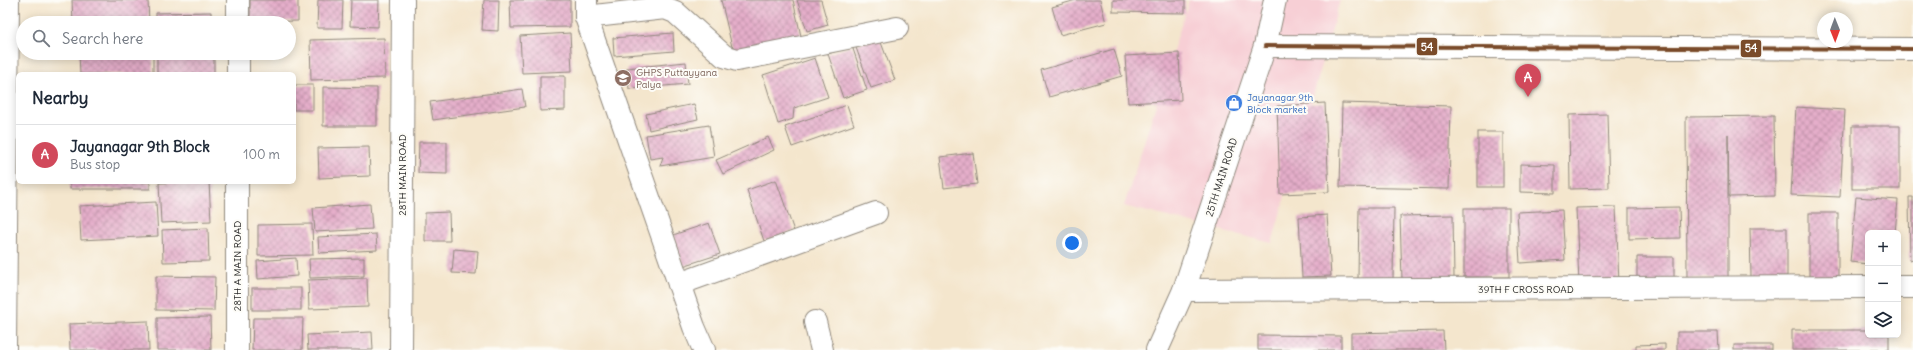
<!DOCTYPE html>
<html lang="en">
<head>
<meta charset="utf-8">
<style>
  body { margin:0; font-family:Delius,sans-serif; background:#f6f6f7; color:#1f2937 }
  .controls { position:absolute; right:12px; bottom:12px; display:grid; overflow:hidden; border-radius:6px; box-shadow:0 2px 10px #0003 }
  .controls button { width:36px; height:36px; display:grid; place-items:center; padding:0; border:0; border-bottom:1px solid #e0e1e3; background:#fff; color:#1f2937; font:20px sans-serif }
  .compass { position:absolute; left:1817px; top:12px; width:36px; height:36px; border-radius:50%; background:#fff; box-shadow:0 2px 10px #0003; rotate:179deg }
  .you { position:absolute; left:1072px; top:243px; width:14px; height:14px; margin:-10px; border:3px solid #fff; border-radius:50%; background:#1a73e8; box-shadow:0 0 0 6px #1a73e833 }
  .badge { display:grid; place-items:center; width:26px; height:26px; border-radius:50%; background:#d1495b; color:#fff; font-size:13px; font-weight:700 }
  .pin { position:absolute; translate:-50% -33px; filter:drop-shadow(0 1px 2px #0008) }
  .pin::after { content:''; position:absolute; top:21px; width:14px; height:12px; background:inherit; clip-path:polygon(0 0,100% 0,50% 100%) }
  .list { margin:0; padding:0; list-style:none }
  h2 { display:flex; justify-content:space-between; align-items:center; height:52px; margin:0; padding:0 16px; font-size:17px }
  h2 small { font-size:13px; font-weight:400; color:#747a83 }
  .list li { display:grid; grid-template-columns:26px 1fr auto; gap:12px; align-items:center; box-sizing:border-box; height:60px; padding:0 16px; border-top:1px solid #e0e1e3 }
  .list b { display:block; font-size:15px; white-space:nowrap }
  .list p { margin:0; font-size:13px; white-space:nowrap; color:#747a83 }
  .list em { font-size:13px; font-style:normal; color:#747a83 }
  .icon { flex:none; width:22px; height:22px; fill:none; stroke:currentColor; stroke-width:2; stroke-linecap:round; stroke-linejoin:round }
  .map { position:relative; flex:none; width:1913px; height:350px; overflow:hidden }
  .search { position:absolute; background:#fff; box-shadow:0 2px 10px #0003; left:16px; top:16px; width:280px; height:44px; display:flex; align-items:center; gap:10px; box-sizing:border-box; padding:0 14px; border-radius:22px; color:#747a83; font-size:15px }
  .panel { position:absolute; background:#fff; box-shadow:0 2px 10px #0003; left:16px; top:72px; width:280px; height:112px; border-radius:6px }
  .map>svg:first-child { display:block }
  .built { fill:#f7cfd5 }
  .building { fill:url(#building-cross-hatch) }
  .lines { fill:none; stroke-linecap:round; stroke-linejoin:round }
  .street-casing { stroke:#90887c; stroke-width:24 }
  .secondary-casing { stroke:#90887c; stroke-width:24 }
  .street { stroke:#fff; stroke-width:22 }
  .secondary { stroke:#fff; stroke-width:22 }
  .bus-1-casing { stroke:#fdfcf7; stroke-width:7 }
  .bus-1 { stroke:#7a4b2a; stroke-width:4 }
  .labels { text-anchor:middle; stroke-width:4; stroke-linejoin:round; paint-order:stroke }
  .education-label { font-size:10px; fill:#785e54; stroke:#fdfcf7; text-anchor:start }
  .shop-label { font-size:10px; fill:#366cbe; stroke:#fdfcf7; text-anchor:start }
  .street-label { font-size:10px; fill:#2b2b2b; stroke:#fdfcf7 }
  .line-badge { stroke:#fdfcf7; stroke-width:1.5 }
  .badge-label { font-size:11px; text-anchor:middle; font-weight:bold; fill:#fff }
</style>
</head>
<body>
<div class="map">
<svg width="1913" height="350" viewBox="0 0 1913 350">
  <defs>
    <pattern id="building-cross-hatch" width="8" height="8" patternUnits="userSpaceOnUse"><rect width="8" height="8" fill="#e5aeca"/><path d="M0 0l8 8M0 8l8-8" fill="none" stroke="#ba8ea4"/></pattern>
  </defs>
  <rect width="100%" height="100%" fill="#fdfcf7"/>
  <filter id="ink" filterUnits="userSpaceOnUse"><feTurbulence type="fractalNoise" baseFrequency=".025" numOctaves="2"/><feDisplacementMap in="SourceGraphic" scale="8" xChannelSelector="R" yChannelSelector="G"/><feConvolveMatrix kernelMatrix="1 2 1 2 8 2 1 2 1" color-interpolation-filters="sRGB"/></filter>
  <filter id="wash" filterUnits="userSpaceOnUse"><feTurbulence type="fractalNoise" baseFrequency=".012" numOctaves="4" result="noise"/><feDisplacementMap in="SourceGraphic" scale="16" xChannelSelector="R" yChannelSelector="G"/><feGaussianBlur stdDeviation="0.9" result="paint"/><feColorMatrix in="noise" values="0 0 0 0 0 0 0 0 0 0 0 0 0 0 0 0 0 1.4 0 .05"/><feComposite in="paint" operator="in"/></filter>
  <g filter="url(#wash)">
    <rect width="100%" height="100%" fill="#f4e6cd"/>
    <polygon class="built" points="1189,0 1340,0 1272,243 1124,206"/>
    <g id="blocks">
      <g class="building">
        <polygon points="72,0 148,0 149,23 73,23"/>
        <polygon points="250,0 298,0 298,21 250,22"/>
        <polygon points="318,0 343,0 342,28 317,28"/>
        <polygon points="351,0 379,0 378,27 350,26"/>
        <polygon points="484,0 499,0 498,31 482,30"/>
        <polygon points="510,0 570,0 570,27 511,28"/>
        <polygon points="721,0 793,0 801,36 733,51"/>
        <polygon points="797,0 821,0 828,25 807,31"/>
        <polygon points="1076,0 1100,0 1106,23 1060,35 1052,7"/>
        <polygon points="1113,0 1185,0 1185,13 1113,12"/>
        <polygon points="211,12 211,23 156,23 156,13"/>
        <polygon points="570,33 572,71 522,73 520,36"/>
        <polygon points="673,33 674,51 614,56 613,38"/>
        <polygon points="879,37 895,80 871,88 855,45"/>
        <polygon points="384,38 385,78 311,80 310,40"/>
        <polygon points="852,46 867,90 843,98 828,54"/>
        <polygon points="1114,49 1122,76 1049,97 1041,70"/>
        <polygon points="79,53 153,53 153,74 80,74"/>
        <rect x="157" y="53" width="57" height="21"/>
        <polygon points="1179,53 1181,100 1128,103 1125,56"/>
        <polygon points="815,58 828,97 794,108 793,119 778,124 763,75"/>
        <polygon points="686,62 688,84 629,89 627,68"/>
        <polygon points="540,76 565,76 565,110 540,111"/>
        <rect x="294" y="85" width="19" height="25"/>
        <polygon points="323,87 377,88 377,126 323,126"/>
        <polygon points="522,89 525,107 433,120 430,102"/>
        <polygon points="1325,103 1329,192 1280,194 1277,106"/>
        <polygon points="1342,103 1451,106 1449,189 1340,187"/>
        <polygon points="694,104 698,119 649,130 646,114"/>
        <polygon points="847,105 854,125 792,147 785,127"/>
        <polygon points="1796,107 1845,110 1840,197 1791,195"/>
        <polygon points="1607,114 1609,188 1570,189 1569,115"/>
        <polygon points="1774,116 1775,196 1729,197 1728,134 1728,278 1687,278 1686,117"/>
        <polygon points="709,125 714,157 660,166 663,157 650,159 646,135"/>
        <rect x="1852" y="126" width="48" height="63"/>
        <rect x="1478" y="132" width="25" height="55"/>
        <polygon points="768,137 774,150 723,174 716,160"/>
        <polygon points="419,142 447,142 447,174 418,173"/>
        <polygon points="369,147 370,176 319,178 318,148"/>
        <polygon points="973,153 977,184 944,188 940,157"/>
        <polygon points="1520,164 1555,165 1555,193 1520,192"/>
        <polygon points="776,180 794,231 764,241 747,190"/>
        <rect x="70" y="182" width="80" height="7"/>
        <polygon points="176,182 209,182 211,221 161,223 159,183"/>
        <polygon points="1856,197 1898,200 1895,233 1868,233 1868,264 1850,262"/>
        <polygon points="1909,197 1913,197 1913,260 1910,261"/>
        <polygon points="156,202 158,236 81,240 79,206"/>
        <polygon points="370,204 372,229 315,232 313,208"/>
        <polygon points="1616,207 1619,284 1579,285 1576,208"/>
        <polygon points="1679,207 1680,238 1629,239 1629,208"/>
        <polygon points="1359,208 1394,208 1393,279 1358,279"/>
        <rect x="1464" y="208" width="45" height="69"/>
        <polygon points="1562,210 1565,260 1520,263 1517,212"/>
        <polygon points="449,212 450,241 425,241 425,213"/>
        <rect x="1809" y="213" width="29" height="71"/>
        <polygon points="1327,215 1331,276 1302,277 1299,217"/>
        <polygon points="1453,215 1454,278 1402,280 1400,216"/>
        <polygon points="709,223 720,254 683,266 673,235"/>
        <polygon points="312,224 313,255 258,256 258,225"/>
        <polygon points="208,228 209,261 163,262 162,230"/>
        <polygon points="1750,228 1787,228 1787,276 1751,277"/>
        <polygon points="376,234 377,250 319,253 318,237"/>
        <polygon points="454,249 478,251 476,274 452,273"/>
        <polygon points="1637,257 1674,257 1674,286 1637,285"/>
        <polygon points="296,258 297,276 258,279 257,261"/>
        <polygon points="364,258 364,276 310,278 309,259"/>
        <polygon points="156,276 215,277 214,311 156,310"/>
        <polygon points="367,278 368,307 309,309 308,280"/>
        <rect x="252" y="288" width="49" height="22"/>
        <polygon points="210,317 211,350 157,350 157,318"/>
        <polygon points="253,318 303,318 302,350 252,350"/>
        <polygon points="148,321 149,350 70,350 69,324"/>
        <polygon points="1792,330 1868,330 1868,335 1889,335 1889,350 1792,350"/>
        <polygon points="1443,331 1444,350 1351,350 1351,333"/>
        <polygon points="372,332 373,350 308,350 307,335"/>
        <polygon points="1677,332 1718,332 1719,350 1677,350"/>
        <polygon points="1258,335 1341,336 1341,350 1258,350"/>
        <polygon points="1665,344 1665,350 1636,350 1636,345"/>
        <rect x="1734" y="345" width="38" height="5"/>
      </g>
    </g>
  </g>
  <g filter="url(#ink)">
    <use href="#blocks" fill-opacity="0" stroke="#90887c" stroke-width="1"/>
    <g class="lines">
      <g class="street-casing">
        <g id="street">
          <polyline points="586,0 586,17 694,327 704,350"/>
          <polyline points="586,17 665,8 675,12 724,56 737,60 897,28"/>
          <polyline points="238,23 238,0"/>
          <polyline points="1265,46 1913,49"/>
          <polyline points="238,74 238,53"/>
          <polyline points="679,284 876,213"/>
          <polyline points="1898,287 1913,287"/>
          <polyline points="1184,290 1868,287"/>
          <polyline points="815,322 822,350"/>
          <polyline points="237,350 237,182"/>
          <polyline points="401,350 403,0"/>
        </g>
      </g>
      <g class="secondary-casing">
        <g id="secondary">
          <polyline points="5,350 8,0"/>
          <polyline points="1157,350 1184,290 1265,46 1275,0"/>
        </g>
      </g>
      <use href="#street" class="street"/>
      <use href="#secondary" class="secondary"/>
      <g class="bus-1-casing">
        <polyline id="bus-1" points="1265,46 1913,49"/>
      </g>
      <use href="#bus-1" class="bus-1"/>
    </g>
  </g>
  <defs>
    <g id="school-disc" transform="scale(0.9)"><circle r="9.5" fill="#8d6e63" stroke="#fdfcf7"/><path d="M0-5L7-2L0 1L-7-2ZM-4 1L0 2.5L4 1V4Q0 6-4 4Z" fill="#fff"/></g>
    <g id="shop-disc" transform="scale(0.9)"><circle r="9.5" fill="#3f7fe0" stroke="#fdfcf7"/><path d="M-5-2.5h2.3a2.7 3.5 0 0 1 5.4 0H5L5.5 6h-11ZM-1.5-2.5h3a1.5 2.3 0 0 0-3 0Z" fill="#fff"/></g>
  </defs>
  <g fill-rule="evenodd">
    <use href="#school-disc" x="623" y="78"/>
    <use href="#shop-disc" x="1234" y="103"/>
  </g>
  <g class="labels">
    <g class="education-label">
      <text x="636" y="76">GHPS Puttayyana<tspan x="636" dy="12">Palya</tspan></text>
    </g>
    <g class="shop-label">
      <text x="1247" y="101">Jayanagar 9th<tspan x="1247" dy="12">Block market</tspan></text>
    </g>
    <g class="street-label">
      <text transform="translate(402 175) rotate(-90)" y="4">28TH MAIN ROAD</text>
      <text transform="translate(1221 177) rotate(-72)" y="4">25TH MAIN ROAD</text>
      <text transform="translate(237 266) rotate(-90)" y="4">28TH A MAIN ROAD</text>
      <text x="1526" y="293">39TH F CROSS ROAD</text>
    </g>
  </g>
  <g class="line-badge">
    <rect x="1416" y="37" width="22" height="19" rx="4" fill="#7a4b2a"/>
    <rect x="1740" y="39" width="22" height="19" rx="4" fill="#7a4b2a"/>
  </g>
  <g class="badge-label">
    <text x="1427" y="51">54</text>
    <text x="1751" y="52">54</text>
  </g>
</svg>
<div class="controls">
<button>+</button>
<button>−</button>
<button><svg class="icon" aria-label="layers" viewBox="0 0 24 24"><path d="M12 4l9 5-9 5-9-5zM3 14l9 5 9-5"/></svg></button>
</div>
<svg class="compass" viewBox="-18 -18 36 36"><path d="M0-13l5 13h-10z" fill="#e53935"/><path d="M0 13l5-13h-10z" fill="#747a83"/></svg>
<div class="you"></div>
<div class="pin badge" style="left:1528px;top:97px">A</div>
<div class="search"><svg class="icon" aria-label="search" viewBox="0 0 24 24"><circle cx="10" cy="10" r="6"/><path d="M15 15l6 6"/></svg>Search here</div>
<section class="panel">
<h2>Nearby<small></small></h2>
<ul class="list">
<li><span class="badge">A</span><div><b>Jayanagar 9th Block</b><p>Bus stop</p></div><em>100 m</em></li>
</ul>
</section>
</div>
</body>
</html>
